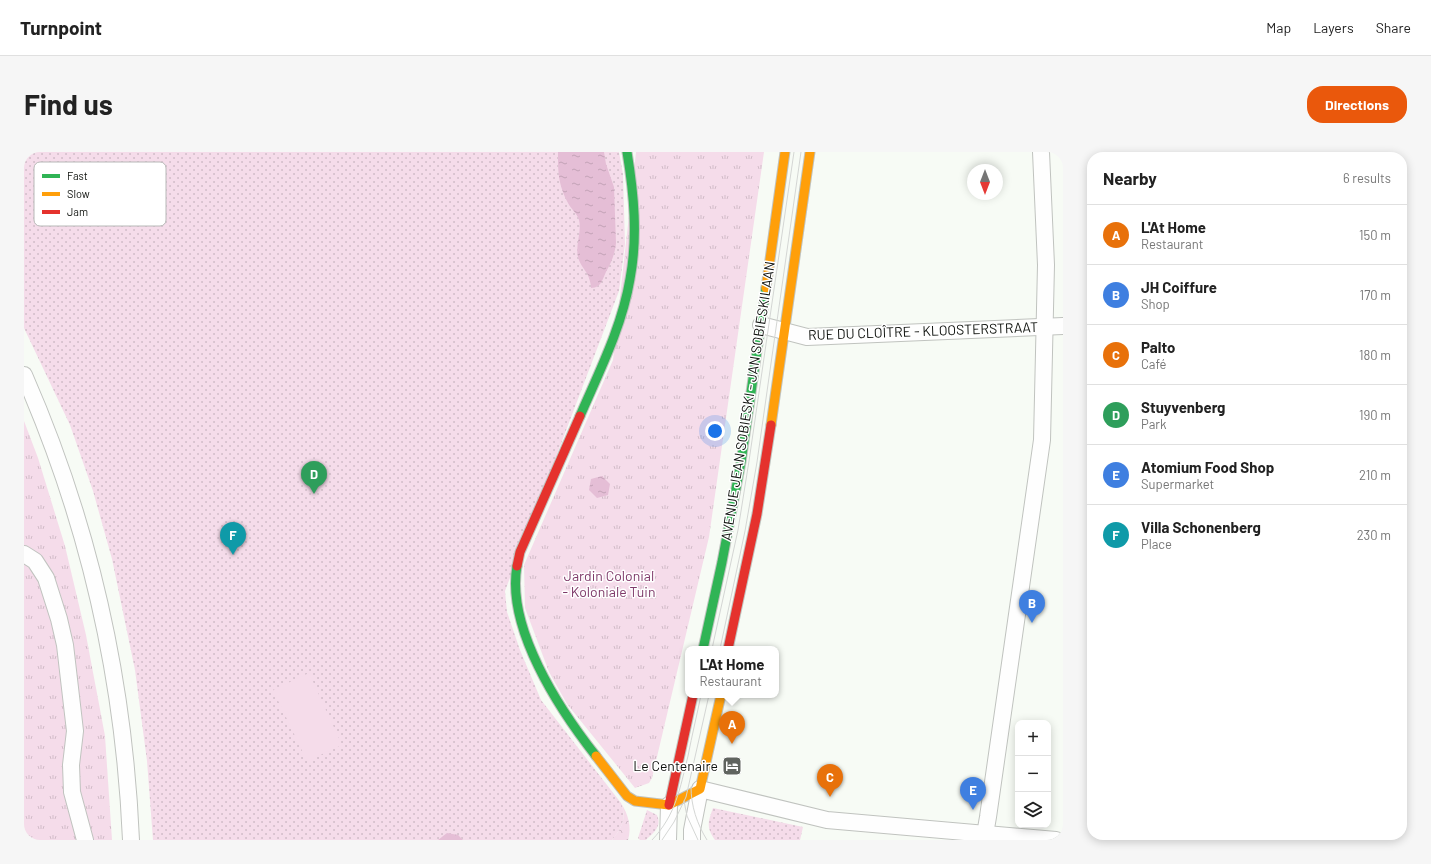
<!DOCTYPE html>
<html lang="en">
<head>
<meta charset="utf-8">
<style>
  body { margin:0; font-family:Barlow,sans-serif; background:#f6f6f6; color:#222 }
  .controls { position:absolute; right:12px; bottom:12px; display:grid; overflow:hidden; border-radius:8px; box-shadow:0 2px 10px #0003 }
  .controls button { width:36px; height:36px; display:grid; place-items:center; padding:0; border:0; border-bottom:1px solid #e0e0e0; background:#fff; color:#222; font:20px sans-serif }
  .compass { position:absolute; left:943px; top:12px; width:36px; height:36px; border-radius:50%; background:#fff; box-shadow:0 2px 10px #0003; rotate:180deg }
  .you { position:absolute; left:691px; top:279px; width:14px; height:14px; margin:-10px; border:3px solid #fff; border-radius:50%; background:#1a73e8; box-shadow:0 0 0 6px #1a73e833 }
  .badge { display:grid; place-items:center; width:26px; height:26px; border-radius:50%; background:#ea580c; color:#fff; font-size:13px; font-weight:700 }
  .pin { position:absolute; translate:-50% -33px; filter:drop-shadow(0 1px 2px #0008) }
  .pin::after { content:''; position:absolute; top:21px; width:14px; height:12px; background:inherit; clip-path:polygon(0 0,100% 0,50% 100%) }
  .popup { position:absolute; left:661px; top:494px; width:94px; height:52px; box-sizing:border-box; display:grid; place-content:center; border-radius:8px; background:#fff; filter:drop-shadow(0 1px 3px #0005); font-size:13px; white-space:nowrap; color:#767676 }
  .popup b { font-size:15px; color:#222 }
  .popup::after { content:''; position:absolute; left:50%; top:100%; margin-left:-8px; border:8px solid transparent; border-top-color:#fff }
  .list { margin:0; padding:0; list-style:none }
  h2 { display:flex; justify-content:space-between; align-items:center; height:52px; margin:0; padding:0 16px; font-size:17px }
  h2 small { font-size:13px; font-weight:400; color:#767676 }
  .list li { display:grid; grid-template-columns:26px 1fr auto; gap:12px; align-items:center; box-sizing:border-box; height:60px; padding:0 16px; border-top:1px solid #e0e0e0 }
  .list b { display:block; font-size:15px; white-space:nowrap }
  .list p { margin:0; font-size:13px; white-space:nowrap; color:#767676 }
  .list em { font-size:13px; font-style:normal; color:#767676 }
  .icon { flex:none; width:22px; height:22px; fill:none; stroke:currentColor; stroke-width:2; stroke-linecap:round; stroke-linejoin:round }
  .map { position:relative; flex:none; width:1039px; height:688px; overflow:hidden; border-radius:16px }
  header { display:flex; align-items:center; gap:24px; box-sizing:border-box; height:56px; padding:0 20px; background:#fff; border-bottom:1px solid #e0e0e0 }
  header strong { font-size:19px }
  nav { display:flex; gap:22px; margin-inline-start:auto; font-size:14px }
  .intro { display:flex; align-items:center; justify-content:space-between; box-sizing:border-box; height:96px; padding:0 24px }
  h1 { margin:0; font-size:28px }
  .button { padding:10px 18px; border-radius:16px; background:#ea580c; color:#fff; font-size:14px; font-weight:700 }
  main { display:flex; gap:24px; padding:0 24px }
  aside { flex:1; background:#fff; border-radius:16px; box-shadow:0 2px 10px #0003 }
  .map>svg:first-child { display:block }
  .grass { fill:url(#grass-dots) }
  .forest { fill:url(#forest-crowns) }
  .park { fill:url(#park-tufts) }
  .pitch { fill:#f5dcea }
  .water { fill:url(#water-ripples) }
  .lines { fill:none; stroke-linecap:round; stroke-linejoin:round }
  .street-casing { stroke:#c0c3bf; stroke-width:18 }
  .fast-casing { stroke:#c0c3bf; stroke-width:11 }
  .slow-casing { stroke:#c0c3bf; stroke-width:11 }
  .jam-casing { stroke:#c0c3bf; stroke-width:11 }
  .street { stroke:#fefefe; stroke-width:16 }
  .fast { stroke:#30b455; stroke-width:9 }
  .slow { stroke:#ff9f0a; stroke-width:9 }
  .jam { stroke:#e5322d; stroke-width:9 }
  .tram { stroke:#d4d6d4; stroke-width:1 }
  .labels { text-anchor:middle; stroke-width:3; stroke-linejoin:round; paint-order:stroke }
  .street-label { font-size:14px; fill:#0f120e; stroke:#fff }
  .park-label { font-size:14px; fill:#7e3969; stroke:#fff }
  .poi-label { font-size:14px; fill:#0f120e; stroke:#fff; text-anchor:end }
  .key { fill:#fff; stroke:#b7b8b7; stroke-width:1 }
  .key-label { font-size:11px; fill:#0f120e }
</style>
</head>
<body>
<header>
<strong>Turnpoint</strong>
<nav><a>Map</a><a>Layers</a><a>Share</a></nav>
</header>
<div class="intro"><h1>Find us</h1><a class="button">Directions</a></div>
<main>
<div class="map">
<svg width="1039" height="688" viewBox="0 0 1039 688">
  <defs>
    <pattern id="grass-dots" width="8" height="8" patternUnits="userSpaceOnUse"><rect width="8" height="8" fill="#f5dcea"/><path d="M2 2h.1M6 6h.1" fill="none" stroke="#d1bcc8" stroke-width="1.8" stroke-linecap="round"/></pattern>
    <pattern id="forest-crowns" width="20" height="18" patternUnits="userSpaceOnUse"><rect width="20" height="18" fill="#f5dcea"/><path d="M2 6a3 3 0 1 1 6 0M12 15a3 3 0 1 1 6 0" fill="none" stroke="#d1bcc8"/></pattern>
    <pattern id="park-tufts" width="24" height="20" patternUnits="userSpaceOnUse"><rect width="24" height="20" fill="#f5dcea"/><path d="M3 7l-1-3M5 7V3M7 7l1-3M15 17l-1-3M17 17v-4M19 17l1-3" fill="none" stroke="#d1bcc8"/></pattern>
    <pattern id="water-ripples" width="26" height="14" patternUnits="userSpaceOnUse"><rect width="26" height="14" fill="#e5bed6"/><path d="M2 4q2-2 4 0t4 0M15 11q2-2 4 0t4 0" fill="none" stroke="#c3a2b6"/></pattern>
  </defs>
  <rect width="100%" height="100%" fill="#f7fbf5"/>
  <g class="grass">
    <path d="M0,0H595L599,22L601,92L595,139L481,439L483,460L496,498L517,548L597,651C603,666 598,676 588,688H129L123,609L111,518L88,407L69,339L46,273L0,176Z"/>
    <path d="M689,656L779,675L776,688H691C682,675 684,670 689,656Z"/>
    <path d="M623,658L633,663C638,675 630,680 622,688H616L614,686Z"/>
  </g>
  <path class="forest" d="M597,651C604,662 608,675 604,688H588C598,676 603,666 597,651Z"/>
  <g class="park">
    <polygon points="612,0 740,0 685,385 628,626 625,631 611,636 543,552 525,520 501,456 500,413 589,208"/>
    <polygon points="0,269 14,306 41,394 62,483 81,584 88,688 0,688"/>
  </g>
  <polygon class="pitch" points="285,521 318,593 283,609 249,538"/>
  <g class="water">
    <path d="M534,0H580L582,12L590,35L592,91C591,101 588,109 583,118C579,125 578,136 567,136C567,133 566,129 565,126C563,119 556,114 554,105C551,93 558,80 555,68C553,61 547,57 544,51C534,32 534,20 534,0Z"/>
    <polygon points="578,324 586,332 584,343 573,346 565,338 567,327"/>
    <polygon points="423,681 434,683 439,688 414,688"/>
  </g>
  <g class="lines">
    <g class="street-casing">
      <g id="street">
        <polyline points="737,173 783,185 1039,174"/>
        <path d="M0,223C65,371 100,526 107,688"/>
        <polyline points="0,402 11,409 22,426 35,467 41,493 51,579 47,613 48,640 61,688"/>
        <polyline points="644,688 645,653"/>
        <polyline points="668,688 668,678 676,637 803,668 1032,688"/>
        <polyline points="960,688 964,665 1018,288 1022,113 1017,0"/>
      </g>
    </g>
    <g class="fast-casing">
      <g id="fast">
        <path d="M556,264C575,220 598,175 606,127C614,85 610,42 603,0"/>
        <path d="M493,414C482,476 535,557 572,604"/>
        <polyline points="679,497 698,410 717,310 742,136"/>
      </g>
    </g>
    <g class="slow-casing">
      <g id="slow">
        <polyline points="742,136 761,0"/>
        <polyline points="747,273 786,0"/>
        <polyline points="572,604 603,644 611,649 645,653 676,637 697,543"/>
      </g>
    </g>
    <g class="jam-casing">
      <g id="jam">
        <polyline points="493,414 496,400 556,264"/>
        <polyline points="704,497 733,362 747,273"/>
        <polyline points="645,653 669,543"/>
      </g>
    </g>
    <use href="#street" class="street"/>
    <use href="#fast" class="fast"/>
    <use href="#slow" class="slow"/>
    <use href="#jam" class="jam"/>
    <g class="tram">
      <polyline points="688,497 714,378 725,309 770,0"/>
      <polyline points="696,497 721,379 733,310 777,0"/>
      <path d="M667,635C667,654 673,672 683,688"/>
      <polyline points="660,649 663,664 674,688"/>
      <path d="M628,688C652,663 656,636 664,604C668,583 673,563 677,543"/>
      <polyline points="638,688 650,670 662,645 685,543"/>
    </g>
  </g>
  <defs>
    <g id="hotel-square" transform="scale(1)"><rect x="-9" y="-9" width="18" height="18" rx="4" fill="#60645f" stroke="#fff"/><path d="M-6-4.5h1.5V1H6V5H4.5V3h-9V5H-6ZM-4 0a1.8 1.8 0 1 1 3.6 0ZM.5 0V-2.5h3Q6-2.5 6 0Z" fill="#fff"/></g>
  </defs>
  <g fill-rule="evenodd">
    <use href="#hotel-square" x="708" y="614"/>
  </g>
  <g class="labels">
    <g class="street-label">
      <text transform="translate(899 179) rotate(-2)" y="5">RUE DU CLOÎTRE - KLOOSTERSTRAAT</text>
      <text transform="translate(724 249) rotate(-81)" y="5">AVENUE JEAN SOBIESKI - JAN SOBIESKILAAN</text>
    </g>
    <g class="park-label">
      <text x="585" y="429">Jardin Colonial<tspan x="585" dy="16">- Koloniale Tuin</tspan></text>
    </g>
    <g class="poi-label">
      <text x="694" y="619">Le Centenaire</text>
    </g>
  </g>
  <rect x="10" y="10" width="132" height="64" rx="6" class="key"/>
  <rect x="18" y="22" width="18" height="4" fill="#30b455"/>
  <rect x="18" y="40" width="18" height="4" fill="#ff9f0a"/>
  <rect x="18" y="58" width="18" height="4" fill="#e5322d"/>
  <g class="key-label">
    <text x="43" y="28">Fast</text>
    <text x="43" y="46">Slow</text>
    <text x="43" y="64">Jam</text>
  </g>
</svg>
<div class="controls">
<button>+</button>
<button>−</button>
<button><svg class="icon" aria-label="layers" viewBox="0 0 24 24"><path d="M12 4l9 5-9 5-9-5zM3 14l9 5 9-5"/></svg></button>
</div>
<svg class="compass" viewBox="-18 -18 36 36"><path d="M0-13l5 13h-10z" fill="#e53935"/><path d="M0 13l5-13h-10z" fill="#767676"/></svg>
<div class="you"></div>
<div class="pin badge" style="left:708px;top:592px;background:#e8710a">A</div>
<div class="popup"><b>L'At Home</b>Restaurant</div>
<div class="pin badge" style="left:1008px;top:471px;background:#3f7fe0">B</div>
<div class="pin badge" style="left:806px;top:645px;background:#e8710a">C</div>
<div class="pin badge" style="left:290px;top:342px;background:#2e9e5b">D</div>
<div class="pin badge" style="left:949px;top:658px;background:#3f7fe0">E</div>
<div class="pin badge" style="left:209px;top:403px;background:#0f9aa8">F</div>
</div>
<aside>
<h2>Nearby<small>6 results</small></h2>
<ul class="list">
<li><span class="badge" style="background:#e8710a">A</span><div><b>L'At Home</b><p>Restaurant</p></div><em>150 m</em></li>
<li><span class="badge" style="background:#3f7fe0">B</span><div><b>JH Coiffure</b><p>Shop</p></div><em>170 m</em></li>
<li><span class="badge" style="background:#e8710a">C</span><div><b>Palto</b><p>Café</p></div><em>180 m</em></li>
<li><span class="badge" style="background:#2e9e5b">D</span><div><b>Stuyvenberg</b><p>Park</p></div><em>190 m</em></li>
<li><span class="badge" style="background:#3f7fe0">E</span><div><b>Atomium Food Shop</b><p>Supermarket</p></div><em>210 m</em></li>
<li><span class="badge" style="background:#0f9aa8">F</span><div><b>Villa Schonenberg</b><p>Place</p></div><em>230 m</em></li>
</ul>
</aside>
</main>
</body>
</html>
